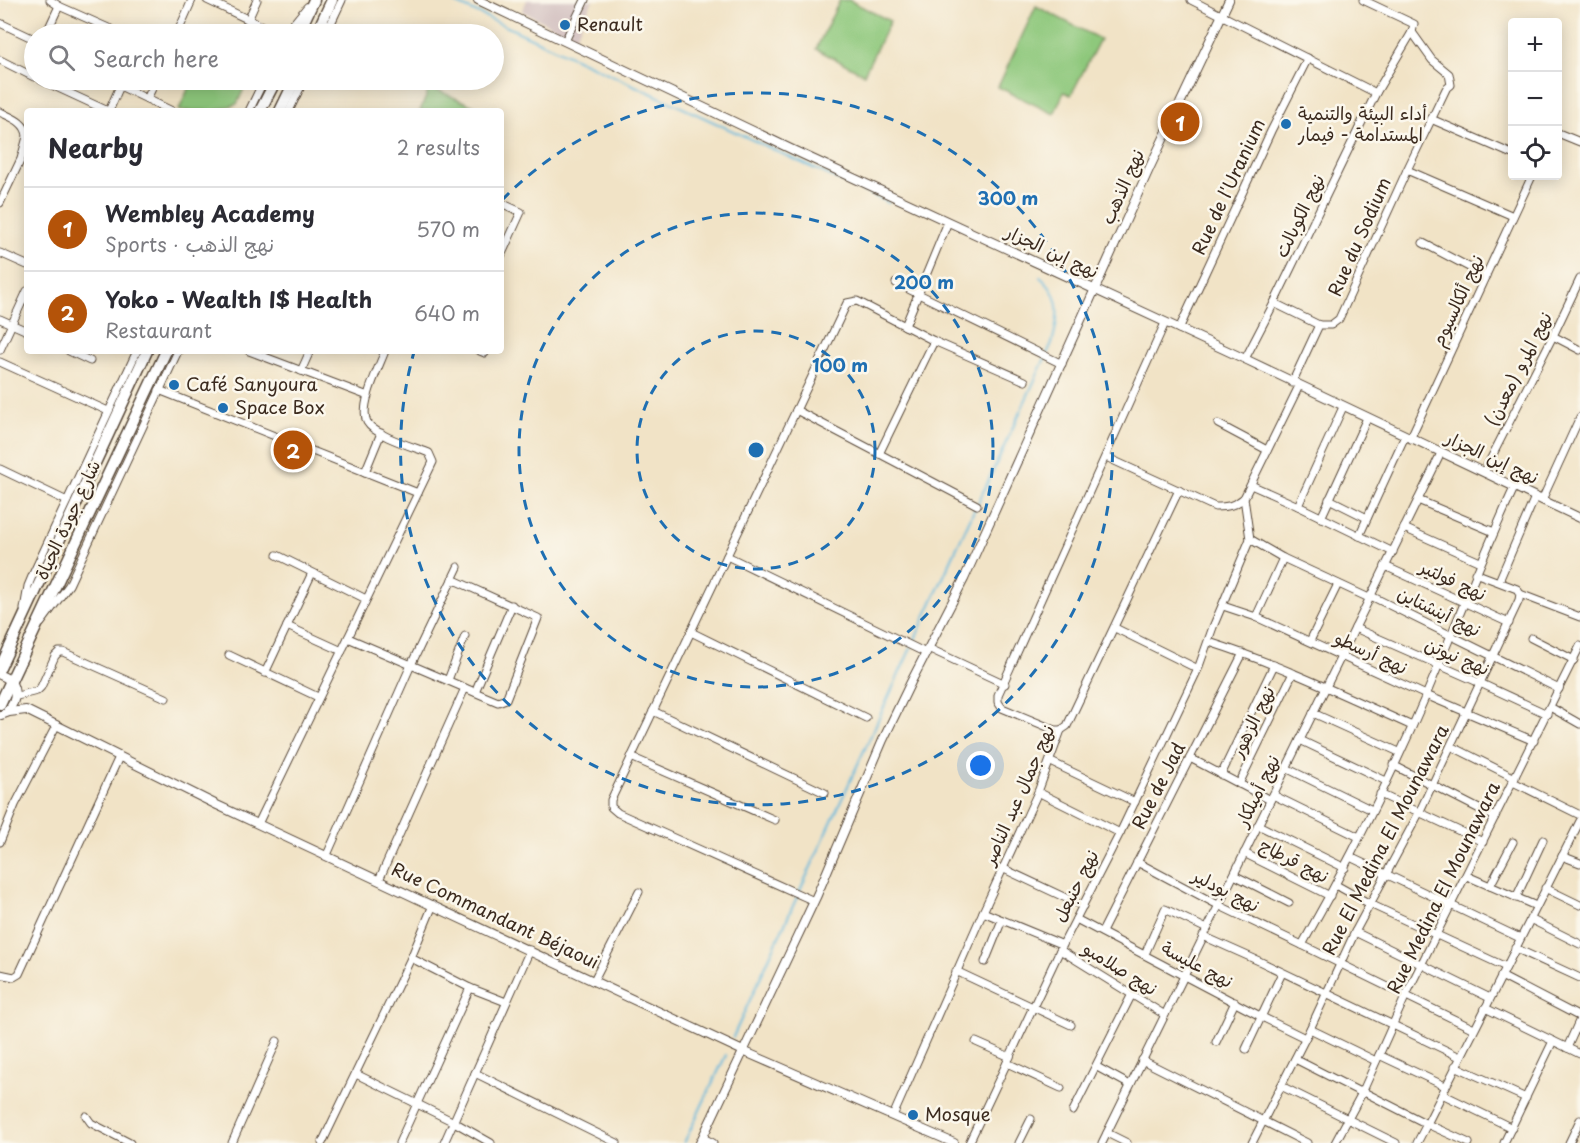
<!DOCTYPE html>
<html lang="en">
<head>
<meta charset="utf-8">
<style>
  body { margin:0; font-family:"Playpen Sans","Playpen Sans Arabic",sans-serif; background:#f2f2f3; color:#2b2b33 }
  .controls { position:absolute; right:18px; top:18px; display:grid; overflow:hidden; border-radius:6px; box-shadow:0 3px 15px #0003 }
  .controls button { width:54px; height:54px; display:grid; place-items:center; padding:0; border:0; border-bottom:2px solid #e1e1e2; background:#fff; color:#2b2b33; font:30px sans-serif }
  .you { position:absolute; left:981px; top:766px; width:21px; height:21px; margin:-15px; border:4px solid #fff; border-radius:50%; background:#1a73e8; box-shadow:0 0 0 9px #1a73e833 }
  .badge { display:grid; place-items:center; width:39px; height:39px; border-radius:50%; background:#b45309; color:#fff; font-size:20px; font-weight:700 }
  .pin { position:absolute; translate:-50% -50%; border:3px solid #fff; box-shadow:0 2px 6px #0006 }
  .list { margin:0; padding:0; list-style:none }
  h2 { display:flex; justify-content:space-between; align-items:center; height:78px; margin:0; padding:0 24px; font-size:26px }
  h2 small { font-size:20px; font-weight:400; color:#7c7c81 }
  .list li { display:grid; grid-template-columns:39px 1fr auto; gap:18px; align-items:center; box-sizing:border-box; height:84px; padding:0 24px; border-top:2px solid #e1e1e2 }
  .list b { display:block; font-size:22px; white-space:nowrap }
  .list p { margin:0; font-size:20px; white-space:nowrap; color:#7c7c81 }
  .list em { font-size:20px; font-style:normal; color:#7c7c81 }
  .icon { flex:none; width:33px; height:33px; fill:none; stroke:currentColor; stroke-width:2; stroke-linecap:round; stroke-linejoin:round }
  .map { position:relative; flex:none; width:1580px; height:1143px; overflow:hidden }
  .search { position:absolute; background:#fff; box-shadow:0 3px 15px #0003; left:24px; top:24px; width:480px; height:66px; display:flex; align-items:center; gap:15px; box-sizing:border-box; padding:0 21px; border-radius:33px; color:#7c7c81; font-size:22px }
  .panel { position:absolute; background:#fff; box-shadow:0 3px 15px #0003; left:24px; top:108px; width:480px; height:246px; border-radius:6px }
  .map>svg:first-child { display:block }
  .industrial { fill:#d2bfbf }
  .green { fill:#8ec87c; stroke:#64794d; stroke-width:1.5 }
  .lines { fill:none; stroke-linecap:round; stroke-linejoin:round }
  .stream { stroke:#5fb7dc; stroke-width:2 }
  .minor-casing { stroke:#564637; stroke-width:9 }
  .tertiary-casing { stroke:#564637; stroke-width:10 }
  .trunk-casing { stroke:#564637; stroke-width:13 }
  .minor { stroke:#fff; stroke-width:7 }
  .tertiary { stroke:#fff; stroke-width:8 }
  .trunk { stroke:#fff; stroke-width:10 }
  .ring { fill:none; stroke:#1f6fb2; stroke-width:3; stroke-dasharray:10 8 }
  .poi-dot { fill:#1f6fb2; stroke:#fbf7ec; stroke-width:2 }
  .labels { text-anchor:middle; stroke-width:5; stroke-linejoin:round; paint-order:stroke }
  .poi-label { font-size:18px; fill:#3b2a1e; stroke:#fbf7ec; text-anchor:start }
  .street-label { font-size:18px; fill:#3b2a1e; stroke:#fbf7ec }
  .centre { fill:#1f6fb2; stroke:#fbf7ec; stroke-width:3 }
  .ring-label { font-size:18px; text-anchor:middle; font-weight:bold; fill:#1f6fb2; stroke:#fbf7ec; stroke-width:5; stroke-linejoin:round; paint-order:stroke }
</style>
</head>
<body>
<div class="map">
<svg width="1580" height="1143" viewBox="0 0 1580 1143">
  <rect width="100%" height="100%" fill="#fbf7ec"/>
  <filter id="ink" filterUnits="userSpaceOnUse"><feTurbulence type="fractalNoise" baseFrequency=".0167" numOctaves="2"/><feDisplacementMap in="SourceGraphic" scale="12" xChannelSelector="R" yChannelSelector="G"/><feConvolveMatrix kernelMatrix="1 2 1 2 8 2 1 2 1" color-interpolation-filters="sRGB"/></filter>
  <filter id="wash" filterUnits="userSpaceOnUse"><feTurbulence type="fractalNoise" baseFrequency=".008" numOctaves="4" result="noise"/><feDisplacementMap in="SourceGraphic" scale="24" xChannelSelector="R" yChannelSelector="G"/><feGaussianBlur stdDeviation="1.35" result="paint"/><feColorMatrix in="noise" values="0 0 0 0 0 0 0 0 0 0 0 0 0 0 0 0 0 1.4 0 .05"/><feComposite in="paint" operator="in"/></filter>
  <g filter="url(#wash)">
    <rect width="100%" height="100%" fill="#f1e3c6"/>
    <polygon class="industrial" points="527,0 593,0 575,38 522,11"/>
    <g class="green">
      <polygon points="840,0 849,0 890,21 864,74 816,49"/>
      <polygon points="1036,6 1100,39 1071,95 1064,92 1054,114 998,87"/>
      <polygon points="192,80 235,80 246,84 237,104 214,111 181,111 179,110"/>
      <polygon points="430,87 485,111 420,111"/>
    </g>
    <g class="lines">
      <g class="stream">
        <polyline points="449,0 889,203"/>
        <path d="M978,503L1052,343C1059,318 1063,296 1040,277"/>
        <polyline points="733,1037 975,508"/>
        <polyline points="684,1143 726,1055"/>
      </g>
    </g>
  </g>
  <g filter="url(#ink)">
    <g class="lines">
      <g class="minor-casing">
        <g id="minor">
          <polyline points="50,0 59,6 122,34"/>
          <polyline points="207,0 279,34"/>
          <polyline points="1191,0 1376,93 1274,303 1245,359"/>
          <polyline points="1363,0 1414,24 1412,32 1376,93"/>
          <polyline points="248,20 257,0"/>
          <polyline points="0,23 34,39"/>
          <polyline points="46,34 59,6"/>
          <polyline points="177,34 192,0"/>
          <polyline points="285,34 307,7"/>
          <polyline points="326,34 342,0"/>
          <polyline points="565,41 585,0"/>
          <polyline points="0,60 34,77"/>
          <polyline points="41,80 108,111"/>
          <polyline points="115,80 120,86 172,111"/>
          <polyline points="147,99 156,80"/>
          <polyline points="109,111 120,86"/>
          <polyline points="249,111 264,80"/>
          <polyline points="289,111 304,80"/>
          <path d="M0,112C12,118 26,122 27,136"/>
          <polyline points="1431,119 1512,154"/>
          <polyline points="1558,133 1580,142"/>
          <polyline points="1407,170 1513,216"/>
          <polyline points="0,203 21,159 27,137"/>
          <polyline points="501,203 521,212 501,256"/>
          <polyline points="1423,243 1486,276"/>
          <polyline points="0,253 27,265"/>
          <polyline points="896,283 1062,364"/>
          <polyline points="1274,303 1319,325"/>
          <polyline points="0,319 27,331"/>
          <polyline points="905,326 948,222"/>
          <polyline points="1179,329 1271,131 1308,58"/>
          <polyline points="1553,336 1580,350"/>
          <polyline points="0,350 27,291"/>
          <polyline points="69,351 90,361"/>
          <polyline points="249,351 368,396"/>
          <polyline points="480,351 485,353"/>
          <polyline points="0,362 108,411"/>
          <polyline points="301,371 310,351"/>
          <polyline points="1292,383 1319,325 1331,325 1339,319 1407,170 1446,89 1451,85 1449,74 1432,60 1412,32"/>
          <polyline points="159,390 418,493"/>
          <polyline points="1343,407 1298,506 1393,552"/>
          <polyline points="796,410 977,505"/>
          <polyline points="1218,424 1267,450"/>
          <polyline points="1410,439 1532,176"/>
          <polyline points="879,454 934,341"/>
          <path d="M1106,457L1215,507C1227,507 1234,506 1244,498L1299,386"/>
          <polyline points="0,469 67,501"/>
          <polyline points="365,472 381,433"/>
          <polyline points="1484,472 1553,336 1580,279"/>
          <polyline points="1251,485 1298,506"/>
          <polyline points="1329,499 1367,518"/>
          <polyline points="1418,500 1494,532"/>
          <polyline points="1542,500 1580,417"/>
          <polyline points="1321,518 1367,418"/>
          <polyline points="1404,528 1480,562"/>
          <polyline points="1359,536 1405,436"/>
          <polyline points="1250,539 1283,558 1369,598"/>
          <polyline points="277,555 366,599"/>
          <polyline points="727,556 926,653"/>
          <polyline points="1283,558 1256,617 1426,695 1534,741"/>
          <polyline points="1385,566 1509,623"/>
          <polyline points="452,579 538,618 506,699 498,702 465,688"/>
          <polyline points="1499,581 1535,497"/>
          <polyline points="1520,594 1580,617"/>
          <polyline points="1371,596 1559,689"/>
          <polyline points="1223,606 1256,617"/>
          <polyline points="24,609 28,586 33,574 137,351"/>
          <polyline points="41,623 69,585 178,351"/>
          <polyline points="287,626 342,651"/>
          <polyline points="1115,628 1198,669"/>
          <polyline points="1355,628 1480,683 1547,714"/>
          <polyline points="691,632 866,718"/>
          <polyline points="348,638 465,688 379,880"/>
          <polyline points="1531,638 1574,660"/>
          <polyline points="1310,641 1338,584"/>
          <path d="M1209,642C1279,664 1345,696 1412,726"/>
          <polyline points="928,648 1005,684"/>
          <polyline points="229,655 318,697"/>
          <polyline points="265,673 312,573"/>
          <polyline points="448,680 465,636"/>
          <polyline points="475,692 512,605"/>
          <polyline points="17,696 37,691 41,687 55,656 59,652 63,652 166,698"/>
          <polyline points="1550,707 1580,724"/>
          <polyline points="653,711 825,793"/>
          <polyline points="1313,713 1399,752"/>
          <polyline points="1061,730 1055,730 1002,708 998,702 998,695 1165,323"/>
          <polyline points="1300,740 1386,781"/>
          <polyline points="1451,746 1515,778"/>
          <polyline points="631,757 775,820"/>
          <polyline points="1190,758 1270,800"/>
          <polyline points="1051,762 1135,802"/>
          <polyline points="1393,765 1495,817"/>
          <polyline points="1286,768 1372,810"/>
          <polyline points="1221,775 1274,665"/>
          <polyline points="1513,782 1580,815"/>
          <polyline points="1239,784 1293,673"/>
          <polyline points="1038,792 1120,833"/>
          <polyline points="1380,794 1483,842"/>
          <polyline points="1273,795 1359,837"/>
          <path d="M258,824L433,462L429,453C414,447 375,436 367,422C359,406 379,367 385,351"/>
          <polyline points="1258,825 1345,868"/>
          <polyline points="0,842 15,805 56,726"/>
          <polyline points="1244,853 1330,896"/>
          <polyline points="327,855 411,665 458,567"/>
          <polyline points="1562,856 1580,863"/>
          <polyline points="1350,857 1520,938"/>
          <polyline points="1137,862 1218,905 1302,945"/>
          <polyline points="1002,868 1083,906"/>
          <polyline points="1234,875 1289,903"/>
          <polyline points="1467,876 1536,906"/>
          <polyline points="1336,885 1370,904 1506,967"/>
          <polyline points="1490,886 1513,842"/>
          <polyline points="1545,888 1580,905"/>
          <polyline points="1516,898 1543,840"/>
          <polyline points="814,901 618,813 611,807 611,800 847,303 857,301 934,341 1025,381"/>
          <polyline points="433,905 411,958 470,988 506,1002"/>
          <polyline points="983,912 1063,945"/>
          <polyline points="1076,919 1262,1017 1305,1038"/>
          <polyline points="1530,919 1580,944"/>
          <polyline points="1102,932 1243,653"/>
          <polyline points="1355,932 1490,998"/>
          <polyline points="1203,936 1259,961 1460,1057"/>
          <polyline points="1515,948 1580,978"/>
          <polyline points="1060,950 1165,1015"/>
          <polyline points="1145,954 1165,909 1207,929"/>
          <polyline points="985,962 1002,920"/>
          <polyline points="956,971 1071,1025"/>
          <polyline points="0,974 14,977 19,974 119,757"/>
          <polyline points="1501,976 1580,1017"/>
          <polyline points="594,980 639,892"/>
          <polyline points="1485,1008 1580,1054"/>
          <polyline points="1310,1029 1376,1061"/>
          <path d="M1474,1029L1302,945C1348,864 1390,779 1427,693C1456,624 1483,555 1514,488"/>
          <polyline points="976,1042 1010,1057"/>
          <polyline points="1216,1042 1235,1002"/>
          <polyline points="1567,1048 1580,1019"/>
          <polyline points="1246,1049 1282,973"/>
          <polyline points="1379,1055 1445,1086"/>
          <polyline points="1295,1059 1362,1093"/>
          <polyline points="1142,1060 1307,1143"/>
          <polyline points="1007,1063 1061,1088"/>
          <polyline points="1455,1066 1526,1098"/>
          <polyline points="1097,1067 1130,1085"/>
          <polyline points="475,1073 617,1143"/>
          <polyline points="356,1074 454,1122 491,1143"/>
          <polyline points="1281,1086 1396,1143"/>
          <polyline points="1362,1091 1427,1124 1417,1143"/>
          <polyline points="1442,1094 1512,1128"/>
          <polyline points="1073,1111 1132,994"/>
          <polyline points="86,1116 91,1123 130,1143"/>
          <polyline points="893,1116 983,912 1038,792 1061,730 1067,726 1179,490"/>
          <polyline points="1107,1133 1127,1143"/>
          <polyline points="703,1138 713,1143"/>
          <polyline points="232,1143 277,1041"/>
          <polyline points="322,1143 411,958"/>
          <polyline points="399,1143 470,988"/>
          <polyline points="444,1143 530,950"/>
          <polyline points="969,1143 1060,950 1120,833 1198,669 1213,627 1250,539 1244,498"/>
          <polyline points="1019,1143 1031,1119"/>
          <polyline points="1102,1143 1441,453"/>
          <polyline points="1252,1143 1310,1029 1355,932 1419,813 1519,600 1520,594 1517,589 1475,573"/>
          <polyline points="1335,1143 1362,1093 1406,995 1580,646"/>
          <polyline points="1469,1143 1427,1124 1580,821"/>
          <polyline points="1504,1143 1553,1041"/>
          <polyline points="1569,1143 1580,1120"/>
        </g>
      </g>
      <g class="tertiary-casing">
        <g id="tertiary">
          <polyline points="478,0 793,150 1245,359 1580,518"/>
          <path d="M0,675C18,681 19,701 6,712"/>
          <polyline points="1,715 9,712 26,710 217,805 743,1051 954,1143"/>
          <polyline points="700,1143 817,895 883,740 911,682 964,579 1150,167 1229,0"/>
        </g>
      </g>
      <g class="trunk-casing">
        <g id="trunk">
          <polyline points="298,34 314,0"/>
          <polyline points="316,34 332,0"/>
          <polyline points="260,111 276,80"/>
          <polyline points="280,111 295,80"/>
          <polyline points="0,668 147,351"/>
          <polyline points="0,704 166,351"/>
        </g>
      </g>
      <use href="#minor" class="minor"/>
      <use href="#tertiary" class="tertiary"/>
      <use href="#trunk" class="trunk"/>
    </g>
  </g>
  <g class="ring">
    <circle cx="756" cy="450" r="119"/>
    <circle cx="756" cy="450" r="237"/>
    <path d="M502 200A356 356 0 1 1 414 352"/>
  </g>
  <g class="poi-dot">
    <circle cx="565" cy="25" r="6"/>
    <circle cx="1286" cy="124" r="6"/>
    <circle cx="174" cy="385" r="6"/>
    <circle cx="223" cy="408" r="6"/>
    <circle cx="913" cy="1115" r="6"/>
  </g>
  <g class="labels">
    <g class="poi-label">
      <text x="577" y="31">Renault</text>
      <text x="1298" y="120">أداء البيئة والتنمية<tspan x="1298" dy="21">المستدامة - فيمار</tspan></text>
      <text x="186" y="391">Café Sanyoura</text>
      <text x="235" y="414">Space Box</text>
      <text x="925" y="1121">Mosque</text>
    </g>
    <g class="street-label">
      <text transform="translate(1123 187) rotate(-66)" y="6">نهج الذهب</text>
      <text transform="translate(1229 187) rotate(-65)" y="6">Rue de l'Uranium</text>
      <text transform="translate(1300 216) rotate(-64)" y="6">نهج الكوبالت</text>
      <text transform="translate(1360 237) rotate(-66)" y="6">Rue du Sodium</text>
      <text transform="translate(1052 252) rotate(25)" y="6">نهج إبن الجزار</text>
      <text transform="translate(1458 301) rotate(-65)" y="6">نهج ألكالسيوم</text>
      <text transform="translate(1519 369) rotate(-63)" y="6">نهج المرو (معدن)</text>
      <text transform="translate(1492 458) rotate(25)" y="6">نهج إبن الجزار</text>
      <text transform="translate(68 520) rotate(-65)" y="6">شارع جودة الحياة</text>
      <text transform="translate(1453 581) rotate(25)" y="6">نهج فولتير</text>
      <text transform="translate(1439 612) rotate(26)" y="6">نهج أينشتاين</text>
      <text transform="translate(1371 653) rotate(25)" y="6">نهج أرسطو</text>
      <text transform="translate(1457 657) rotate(23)" y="6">نهج نيوتن</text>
      <text transform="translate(1253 722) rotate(-64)" y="6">نهج الزهور</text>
      <text transform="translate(1159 786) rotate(-63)" y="6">Rue de Jad</text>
      <text transform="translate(1258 791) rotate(-64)" y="6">نهج أميلكار</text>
      <text transform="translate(1019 795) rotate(-66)" y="6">نهج جمال عبد الناصر</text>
      <text transform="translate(1386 840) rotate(-63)" y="6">Rue El Medina El Mounawara</text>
      <text transform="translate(1294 861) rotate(27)" y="6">نهج قرطاج</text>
      <text transform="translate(1076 886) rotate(-63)" y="6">نهج حنبعل</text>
      <text transform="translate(1444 888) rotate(-64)" y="6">Rue Medina El Mounawara</text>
      <text transform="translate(1226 891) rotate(27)" y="6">نهج بودلير</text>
      <text transform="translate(495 916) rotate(25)" y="6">Rue Commandant Béjaoui</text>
      <text transform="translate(1197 965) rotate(28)" y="6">نهج عليسة</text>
      <text transform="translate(1120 969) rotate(32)" y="6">نهج صلامبو</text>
    </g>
  </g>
  <circle cx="756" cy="450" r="9" class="centre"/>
  <g class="ring-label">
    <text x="1008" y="205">300 m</text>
    <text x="924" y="289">200 m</text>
    <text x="840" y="372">100 m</text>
  </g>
</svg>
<div class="controls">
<button>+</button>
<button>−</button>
<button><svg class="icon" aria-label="locate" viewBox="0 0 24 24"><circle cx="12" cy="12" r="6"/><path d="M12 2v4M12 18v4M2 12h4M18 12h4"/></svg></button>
</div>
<div class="you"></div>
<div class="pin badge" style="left:1180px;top:122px">1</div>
<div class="pin badge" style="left:293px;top:450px">2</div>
<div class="search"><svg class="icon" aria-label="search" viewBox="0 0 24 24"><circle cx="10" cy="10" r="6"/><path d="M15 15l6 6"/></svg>Search here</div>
<section class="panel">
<h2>Nearby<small>2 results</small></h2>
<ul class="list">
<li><span class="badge">1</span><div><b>Wembley Academy</b><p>Sports · نهج الذهب</p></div><em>570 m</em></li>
<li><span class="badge">2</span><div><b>Yoko - Wealth I$ Health</b><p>Restaurant</p></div><em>640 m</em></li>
</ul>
</section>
</div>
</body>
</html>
